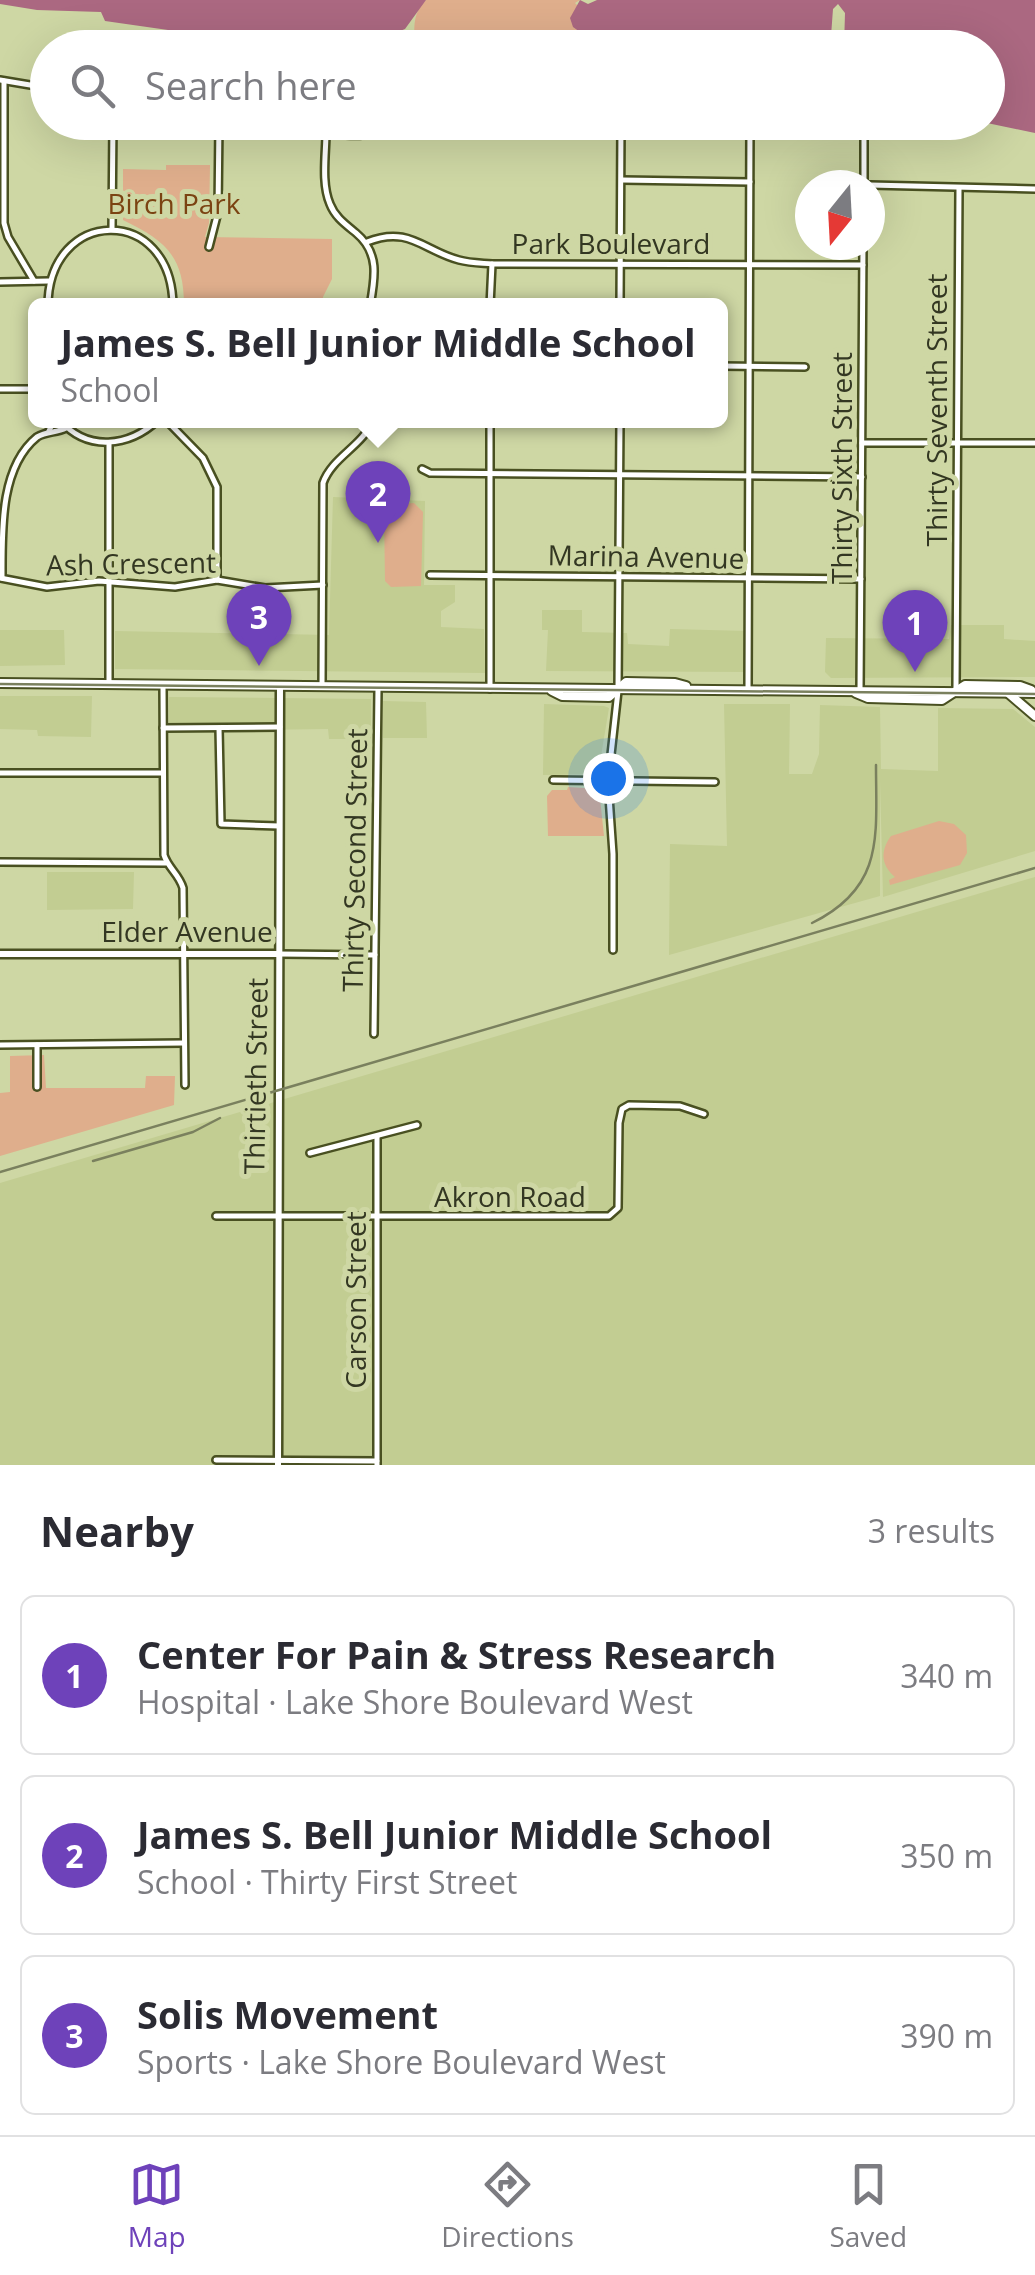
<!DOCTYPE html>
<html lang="en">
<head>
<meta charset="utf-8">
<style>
  body { margin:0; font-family:"Open Sans",sans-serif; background:#f2f2f3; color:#2b2b33 }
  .compass { position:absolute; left:795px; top:170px; width:90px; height:90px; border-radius:50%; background:#fff; box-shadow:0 10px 40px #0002; rotate:198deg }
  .you { position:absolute; left:608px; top:778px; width:35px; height:35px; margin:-25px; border:8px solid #fff; border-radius:50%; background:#1a73e8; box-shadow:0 0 0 15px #1a73e833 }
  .badge { display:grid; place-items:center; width:65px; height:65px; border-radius:50%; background:#6e42ba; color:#fff; font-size:32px; font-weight:700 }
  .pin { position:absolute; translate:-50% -82px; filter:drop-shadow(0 2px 5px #0008) }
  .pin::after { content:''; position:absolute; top:52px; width:35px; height:30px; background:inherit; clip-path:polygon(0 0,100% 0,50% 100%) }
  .popup { position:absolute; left:28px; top:298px; width:700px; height:130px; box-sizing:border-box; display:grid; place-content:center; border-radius:15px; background:#fff; filter:drop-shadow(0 2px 8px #0005); font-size:32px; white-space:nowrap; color:#7c7c81 }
  .popup b { font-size:38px; color:#2b2b33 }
  .popup::after { content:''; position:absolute; left:50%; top:100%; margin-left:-20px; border:20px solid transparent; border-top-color:#fff }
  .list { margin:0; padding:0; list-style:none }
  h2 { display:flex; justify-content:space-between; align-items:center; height:130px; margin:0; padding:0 40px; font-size:42px }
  h2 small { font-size:32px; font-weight:400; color:#7c7c81 }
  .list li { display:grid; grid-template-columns:65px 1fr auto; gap:30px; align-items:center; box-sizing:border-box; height:160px; margin:0 20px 20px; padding:0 20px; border:2px solid #e1e1e2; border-radius:15px }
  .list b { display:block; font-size:38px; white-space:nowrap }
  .list p { margin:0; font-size:32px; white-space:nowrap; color:#7c7c81 }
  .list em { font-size:32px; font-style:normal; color:#7c7c81 }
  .icon { flex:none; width:55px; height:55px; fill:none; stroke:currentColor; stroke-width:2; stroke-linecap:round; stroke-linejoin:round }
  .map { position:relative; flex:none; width:1035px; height:1465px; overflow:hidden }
  .search { position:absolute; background:#fff; box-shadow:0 10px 40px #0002; left:30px; right:30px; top:30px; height:110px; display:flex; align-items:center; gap:25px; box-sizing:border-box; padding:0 35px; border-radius:55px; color:#7c7c81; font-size:38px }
  .sheet { height:670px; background:#fff }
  nav { display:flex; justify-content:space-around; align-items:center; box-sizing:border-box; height:140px; border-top:2px solid #e1e1e2; background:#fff; font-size:28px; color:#7c7c81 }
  nav a { display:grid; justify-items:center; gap:5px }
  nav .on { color:#6e42ba }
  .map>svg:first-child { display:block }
  .built { fill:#c2cd92 }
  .green { fill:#dfae8c }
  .water { fill:#ab6881 }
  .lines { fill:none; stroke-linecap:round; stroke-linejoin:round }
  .minor-casing { stroke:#495021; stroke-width:10 }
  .tertiary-casing { stroke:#495021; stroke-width:11 }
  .primary-casing { stroke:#495021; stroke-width:12 }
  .minor { stroke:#fff; stroke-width:5 }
  .tertiary { stroke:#fff; stroke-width:6 }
  .primary { stroke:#fff; stroke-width:8 }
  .tram { stroke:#7a805e; stroke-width:2.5 }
  .rail { stroke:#7a805e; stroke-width:2.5 }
  .labels { text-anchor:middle; stroke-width:10; stroke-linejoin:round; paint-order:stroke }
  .park-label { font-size:28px; fill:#7b4312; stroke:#ced7a4 }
  .street-label { font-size:28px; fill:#333722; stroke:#ced7a4 }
</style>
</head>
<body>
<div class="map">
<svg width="1035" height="1465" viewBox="0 0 1035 1465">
  <rect width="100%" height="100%" fill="#ced7a4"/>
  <g class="built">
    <polygon points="333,497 425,501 424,585 455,585 455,602 441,611 441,627 484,629 485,673 115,669 115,631 329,635"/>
    <polygon points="542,610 582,610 582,632 627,633 628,644 669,646 670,629 748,631 747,672 546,671 548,630 542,630"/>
    <polygon points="951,625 1004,625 1004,639 1035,641 1035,677 831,678 825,672 826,638 949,639"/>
    <polygon points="0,630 64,630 65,665 0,666"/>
    <polygon points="0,696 92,696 91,737 38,736 37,730 0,729"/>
    <polygon points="169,697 371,699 371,739 329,739 328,729 169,731"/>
    <polygon points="383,701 426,702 427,738 383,738"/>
    <polygon points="544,704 604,706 609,708 598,774 543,775"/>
    <polygon points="724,704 790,704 789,774 812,774 819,754 820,705 880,707 881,769 938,771 938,708 1013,709 1035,727 1035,851 883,897 880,781 880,896 669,955 670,844 727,846"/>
    <polygon points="47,872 134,872 133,909 47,910"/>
    <polygon points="1035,877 1035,1465 0,1465 0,1183"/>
  </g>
  <g class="green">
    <path d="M426,0H580L575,3L617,45L649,47H415C414,29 412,13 426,0Z"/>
    <path d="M166,165H210L209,223L205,237L332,239V279L323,297V305H184C184,255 164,240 123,220V169L166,170Z"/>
    <polygon points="414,503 423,512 421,586 391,587 385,581 384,513 389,505"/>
    <polygon points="568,787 599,789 604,836 548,836 547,796 552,790 567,790"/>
    <path d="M939,821L954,824L966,835L967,853L960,865L890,885L889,880L895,877C881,865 880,851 891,836Z"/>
    <polygon points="44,1055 46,1088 145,1088 146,1076 175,1076 174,1105 0,1156 0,1093 10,1092 10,1056"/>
  </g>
  <g class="water">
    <polygon points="0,0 426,0 405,29 360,47 251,47 231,39 105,21 101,12 37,10 0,4"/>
    <polygon points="580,0 588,4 597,0 1035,0 1035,133 987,123 988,48 844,47 845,13 838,4 833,9 831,36 808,47 617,45 587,37 573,27 570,18"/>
  </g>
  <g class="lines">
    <g class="minor-casing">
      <g id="minor">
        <polyline points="0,80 48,88"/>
        <polyline points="4,81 4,223 8,237 34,281"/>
        <path d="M271,122C313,129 362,148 401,122"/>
        <path d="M326,132C326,154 321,183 330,204C335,217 345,224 356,233C380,253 375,278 370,306"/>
        <polyline points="622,180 750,182"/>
        <polyline points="864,185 864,122"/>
        <polyline points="870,185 1035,189"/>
        <polyline points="112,229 113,122"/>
        <path d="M367,242C409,225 424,251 459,260C470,263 481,263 492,264L863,265"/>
        <polyline points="209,247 218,212 219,122"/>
        <polyline points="0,282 49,281"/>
        <path d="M48,306C48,207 172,203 173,306"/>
        <polyline points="490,306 492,264"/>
        <polyline points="620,306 621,122"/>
        <polyline points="720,366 805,367"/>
        <polyline points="0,389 35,389"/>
        <path d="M60,420C87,452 129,447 158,420"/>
        <polyline points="166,420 203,458 217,487 217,580"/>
        <polyline points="49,431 54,420"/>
        <polyline points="862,443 1035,443"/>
        <polyline points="109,444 109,684"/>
        <polyline points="422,469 430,473 862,477"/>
        <polyline points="430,575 861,579"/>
        <polyline points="0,578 47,587 99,581 175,587 217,580 265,588 323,585"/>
        <path d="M2,578C2,529 0,467 37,437C47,431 56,433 66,428"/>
        <path d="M163,685L164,855C168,868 179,874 183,888L185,1085"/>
        <path d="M322,687L323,483C332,457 363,446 373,420"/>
        <polyline points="490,689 490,420"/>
        <polyline points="956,689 959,188"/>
        <polyline points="748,690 750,122"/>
        <polyline points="860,691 863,245"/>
        <polyline points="163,728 280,727"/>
        <polyline points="219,728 221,824 279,826"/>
        <polyline points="0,773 162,773"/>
        <polyline points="553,780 715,782"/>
        <polyline points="0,862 166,863"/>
        <polyline points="613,950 613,854 608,782 618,691 620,420"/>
        <polyline points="279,954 375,955"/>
        <polyline points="374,1034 378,688"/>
        <polyline points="0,1045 184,1043"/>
        <polyline points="37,1045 37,1087"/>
        <polyline points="377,1136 377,1465"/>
        <polyline points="310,1153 417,1125"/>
        <polyline points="216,1216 609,1216 618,1208 619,1123 622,1109 629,1105 680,1106 704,1114"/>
        <polyline points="216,1460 377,1461"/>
      </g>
    </g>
    <g class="tertiary-casing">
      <g id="tertiary">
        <polyline points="0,954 279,954"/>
        <polyline points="278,1465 280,687"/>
      </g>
    </g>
    <g class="primary-casing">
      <g id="primary">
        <polyline points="0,683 1035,693"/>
        <polyline points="552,691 562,696 609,697 626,682 675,683 686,686"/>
        <polyline points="1007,692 1035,716"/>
        <polyline points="856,693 868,698 942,700 965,685 1020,686 1031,690"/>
      </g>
    </g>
    <use href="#minor" class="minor"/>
    <use href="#tertiary" class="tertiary"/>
    <use href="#primary" class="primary"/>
    <polyline class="tram" points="0,684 1035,694"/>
    <g class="rail">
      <path d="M812,923C885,887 876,836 876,765"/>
      <polyline points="93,1161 193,1132 220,1118"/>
      <polyline points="0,1172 1035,868"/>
    </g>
  </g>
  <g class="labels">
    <g class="park-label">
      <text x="174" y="214">Birch Park</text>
    </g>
    <g class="street-label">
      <text x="611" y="254">Park Boulevard</text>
      <text transform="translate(937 410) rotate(-90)" y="10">Thirty Seventh Street</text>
      <text transform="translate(842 468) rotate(-90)" y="10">Thirty Sixth Street</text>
      <text transform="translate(646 557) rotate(1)" y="10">Marina Avenue</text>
      <text transform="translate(131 564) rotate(-1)" y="10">Ash Crescent</text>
      <text transform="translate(355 860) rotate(-89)" y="10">Thirty Second Street</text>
      <text x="187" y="942">Elder Avenue</text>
      <text transform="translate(256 1076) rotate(-89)" y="10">Thirtieth Street</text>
      <text x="510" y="1207">Akron Road</text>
      <text transform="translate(356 1300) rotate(-90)" y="10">Carson Street</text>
    </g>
  </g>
</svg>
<svg class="compass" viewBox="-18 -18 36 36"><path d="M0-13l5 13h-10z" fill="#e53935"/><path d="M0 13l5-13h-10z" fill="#7c7c81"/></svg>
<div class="you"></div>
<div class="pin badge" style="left:915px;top:672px">1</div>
<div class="pin badge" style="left:378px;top:543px">2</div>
<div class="popup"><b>James S. Bell Junior Middle School</b>School</div>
<div class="pin badge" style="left:259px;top:666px">3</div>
<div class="search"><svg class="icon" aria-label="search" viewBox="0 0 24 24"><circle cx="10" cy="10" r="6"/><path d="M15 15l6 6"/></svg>Search here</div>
</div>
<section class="sheet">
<h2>Nearby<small>3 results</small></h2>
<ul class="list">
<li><span class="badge">1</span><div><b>Center For Pain &amp; Stress Research</b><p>Hospital · Lake Shore Boulevard West</p></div><em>340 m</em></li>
<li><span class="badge">2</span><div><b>James S. Bell Junior Middle School</b><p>School · Thirty First Street</p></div><em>350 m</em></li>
<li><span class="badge">3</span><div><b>Solis Movement</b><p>Sports · Lake Shore Boulevard West</p></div><em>390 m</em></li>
</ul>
</section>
<nav>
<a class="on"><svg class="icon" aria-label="map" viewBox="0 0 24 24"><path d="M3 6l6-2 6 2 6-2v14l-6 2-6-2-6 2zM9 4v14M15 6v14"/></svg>Map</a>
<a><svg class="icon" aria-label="directions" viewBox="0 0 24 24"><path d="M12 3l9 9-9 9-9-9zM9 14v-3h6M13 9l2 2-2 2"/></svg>Directions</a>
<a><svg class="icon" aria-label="saved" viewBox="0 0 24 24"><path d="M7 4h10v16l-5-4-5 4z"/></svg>Saved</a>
</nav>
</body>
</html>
